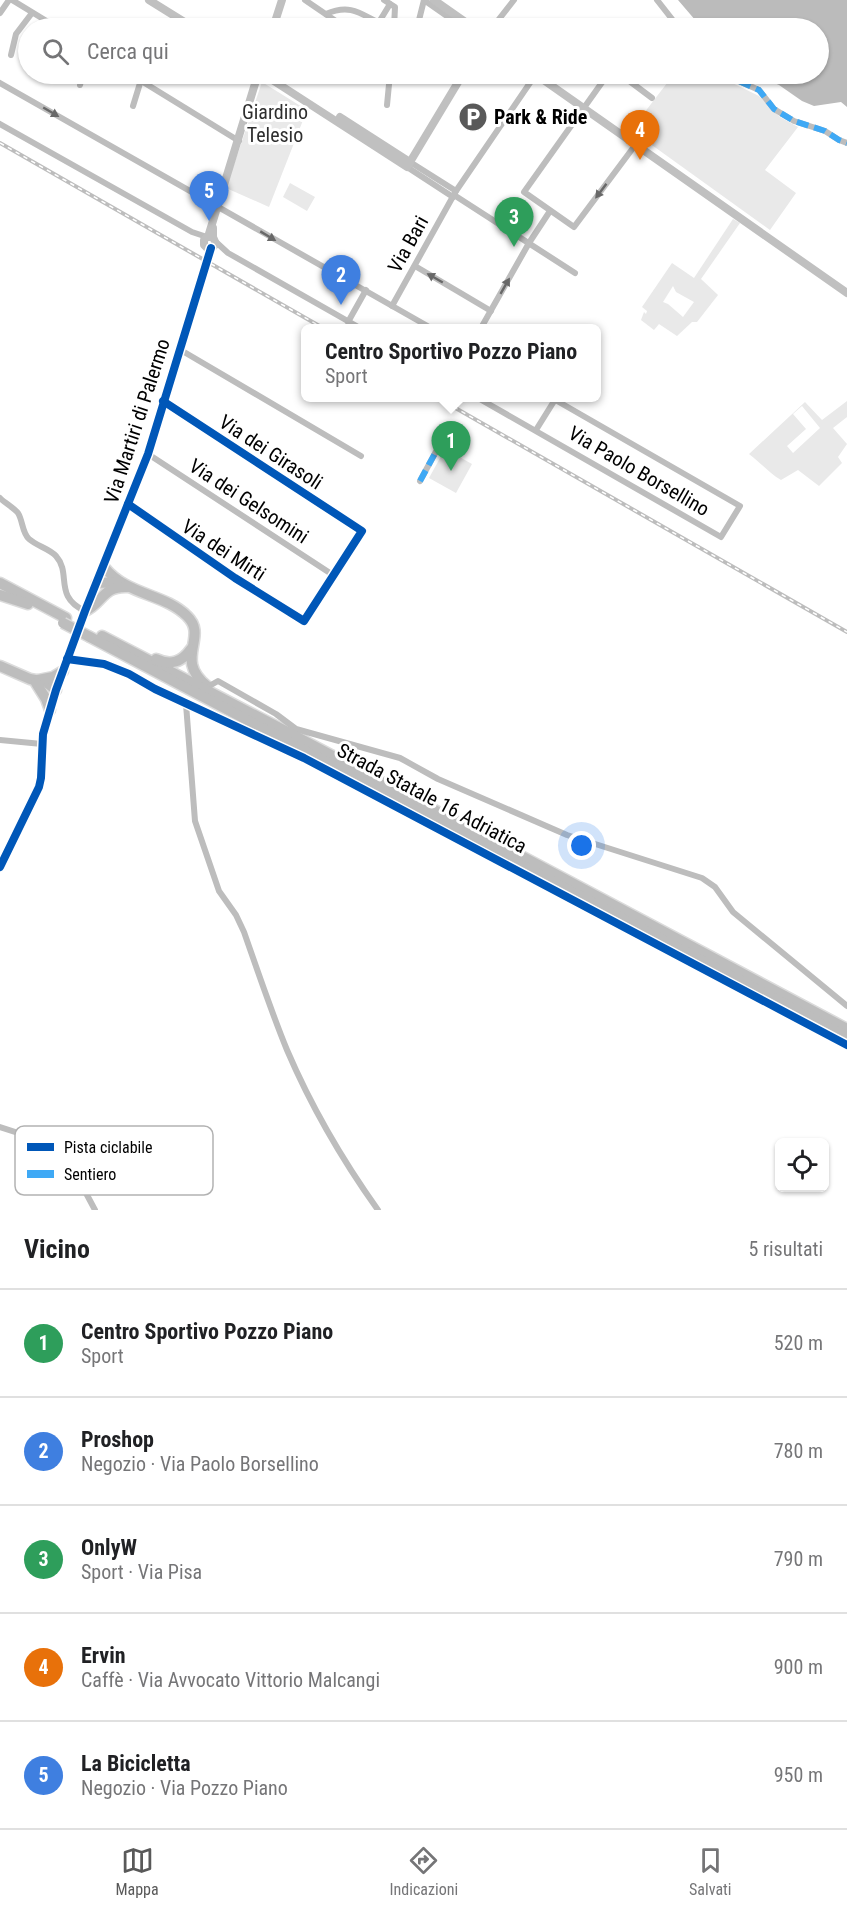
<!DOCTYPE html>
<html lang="it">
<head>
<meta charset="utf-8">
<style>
  body { margin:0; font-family:"Roboto Condensed",sans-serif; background:#f2f2f2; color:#202124 }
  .controls { position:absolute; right:18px; bottom:18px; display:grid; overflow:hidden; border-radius:9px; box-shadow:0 2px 4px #0004 }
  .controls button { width:54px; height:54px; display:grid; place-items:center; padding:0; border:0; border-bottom:2px solid #e0e0e0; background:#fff; color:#202124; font:30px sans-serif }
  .you { position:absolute; left:582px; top:846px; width:21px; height:21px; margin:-15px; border:4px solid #fff; border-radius:50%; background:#1a73e8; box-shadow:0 0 0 9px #1a73e833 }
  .badge { display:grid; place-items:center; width:39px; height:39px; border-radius:50%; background:#595959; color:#fff; font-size:20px; font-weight:700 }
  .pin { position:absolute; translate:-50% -50px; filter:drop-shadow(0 2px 3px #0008) }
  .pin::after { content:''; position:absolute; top:32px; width:21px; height:18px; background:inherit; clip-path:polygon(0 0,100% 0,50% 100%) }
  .popup { position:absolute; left:301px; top:324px; width:300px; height:78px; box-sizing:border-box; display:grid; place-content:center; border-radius:9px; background:#fff; filter:drop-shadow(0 2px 4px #0005); font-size:20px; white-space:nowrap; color:#757577 }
  .popup b { font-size:22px; color:#202124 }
  .popup::after { content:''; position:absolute; left:50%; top:100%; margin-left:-12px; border:12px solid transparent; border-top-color:#fff }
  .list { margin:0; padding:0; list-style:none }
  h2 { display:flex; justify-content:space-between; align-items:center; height:78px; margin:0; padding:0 24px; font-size:26px }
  h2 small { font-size:20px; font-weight:400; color:#757577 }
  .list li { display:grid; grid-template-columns:39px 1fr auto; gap:18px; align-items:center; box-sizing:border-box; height:108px; padding:0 24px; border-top:2px solid #e0e0e0 }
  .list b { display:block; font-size:22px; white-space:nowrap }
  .list p { margin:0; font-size:20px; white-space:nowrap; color:#757577 }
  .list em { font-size:20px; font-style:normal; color:#757577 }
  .icon { flex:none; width:33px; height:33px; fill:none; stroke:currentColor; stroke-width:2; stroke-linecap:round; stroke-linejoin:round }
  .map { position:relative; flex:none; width:847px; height:1210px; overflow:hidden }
  .search { position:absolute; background:#fff; box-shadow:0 2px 4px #0004; left:18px; right:18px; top:18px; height:66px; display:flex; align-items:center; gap:15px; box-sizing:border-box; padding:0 21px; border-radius:33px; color:#757577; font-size:22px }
  .sheet { height:618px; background:#fff }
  nav { display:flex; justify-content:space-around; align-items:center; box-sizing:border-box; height:84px; border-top:2px solid #e0e0e0; background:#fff; font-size:16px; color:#757577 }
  nav a { display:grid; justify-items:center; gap:3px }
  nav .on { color:#595959 }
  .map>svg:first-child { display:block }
  .green { fill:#e9e9e9; fill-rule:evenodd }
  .water { fill:#bbb }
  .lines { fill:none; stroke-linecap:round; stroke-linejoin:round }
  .highway-casing { stroke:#dbdbdb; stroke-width:13 }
  .street { stroke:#bdbdbd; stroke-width:6 }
  .secondary { stroke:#c0c0c0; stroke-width:8 }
  .highway { stroke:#bdbdbd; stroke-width:10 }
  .rail-casing { stroke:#bdbdbd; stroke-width:4 }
  .rail { stroke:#fff; stroke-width:1.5; stroke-dasharray:4.5; stroke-linecap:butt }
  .highway-bridge-casing { stroke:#dbdbdb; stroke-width:13; stroke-linecap:butt }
  .highway-bridge { stroke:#bdbdbd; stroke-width:10 }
  .quiet { stroke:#3fa9f5; stroke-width:6; stroke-dasharray:12 6; stroke-linecap:butt }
  .cycleway-casing { stroke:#fff; stroke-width:11 }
  .cycleway { stroke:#0057b8; stroke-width:8 }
  .oneway { fill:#686868 }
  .labels { text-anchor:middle; stroke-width:6; stroke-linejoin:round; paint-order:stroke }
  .park-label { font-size:20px; fill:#2e2e2e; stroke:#fff }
  .poi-label { font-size:20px; font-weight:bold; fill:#000; stroke:#fff; text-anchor:start }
  .street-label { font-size:20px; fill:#000; stroke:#fff }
  .key { fill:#fff; stroke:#b2b2b2; stroke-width:1.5 }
  .key-label { font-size:16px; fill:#000 }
</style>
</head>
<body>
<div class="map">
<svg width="847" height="1210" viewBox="0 0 847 1210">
  <rect width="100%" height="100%" fill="#fff"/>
  <g class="green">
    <polygon points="674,74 714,74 759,96 780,117 798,127 765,170 796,193 770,230 631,130"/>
    <polygon points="262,82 307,110 269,207 226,188"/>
    <polygon points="290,183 315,197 307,211 283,197"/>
    <path d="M733,219L740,223L701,279L718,295L697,322H692L677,336L659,324L654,330L641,320L644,312L646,314L647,311L642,307L672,263L694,278ZM673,286L676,292L694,302L683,317L668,304L663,302Z"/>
    <path d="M847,401V417L833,428L847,444L838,457L842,463L819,486L798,470L781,480C769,473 761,463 749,454L805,402L822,420ZM802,406L820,428L793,453L787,446L806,429L793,414Z"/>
    <polygon points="445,449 472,464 456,493 429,478"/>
  </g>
  <polygon class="water" points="678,0 847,0 847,107 841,102 814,106 802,101 779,85 754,74 818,74 818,28 702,28"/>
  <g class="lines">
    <g class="highway-casing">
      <g id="highway">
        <path d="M104,567C127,596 164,593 187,616C209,637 173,659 207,686"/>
        <polyline points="0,583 66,618"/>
        <polyline points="97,583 120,582"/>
        <polyline points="0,595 28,604"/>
        <path d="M85,611C103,603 102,586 127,587"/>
        <polyline points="102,636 297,737 847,1029"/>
        <polyline points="90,637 847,1037"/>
        <path d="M156,659C171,666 182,662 191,649"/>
        <polyline points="0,666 30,679 46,682 56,690"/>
        <polyline points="38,680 53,677 63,671"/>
        <polyline points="36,683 46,699 50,710"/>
      </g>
    </g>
    <g class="street">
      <polyline points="12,0 58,28"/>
      <polyline points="305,0 346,28"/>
      <polyline points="384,0 395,7 394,28"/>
      <polyline points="424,0 464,28"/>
      <polyline points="657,0 679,28"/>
      <polyline points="0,13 9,0"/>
      <path d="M326,14C358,0 367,23 394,28C402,30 410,28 418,28"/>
      <polyline points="379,22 390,4"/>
      <polyline points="417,28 424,0"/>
      <polyline points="492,28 514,0"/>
      <polyline points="11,55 16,34 32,13"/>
      <polyline points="130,74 239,141"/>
      <polyline points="608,74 524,192 574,227 636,144"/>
      <polyline points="620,74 652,98"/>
      <polyline points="723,74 759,90 774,109 794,121 825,131 839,140 847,143"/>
      <polyline points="0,83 431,328"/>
      <polyline points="80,85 83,74"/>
      <polyline points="387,105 390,74"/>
      <polyline points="133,106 141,80"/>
      <polyline points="0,124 192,232 207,237"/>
      <polyline points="410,162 456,191"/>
      <polyline points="407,167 453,197"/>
      <polyline points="454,195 575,273"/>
      <polyline points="216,242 228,253 360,328"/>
      <polyline points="415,266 491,311"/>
      <polyline points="392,306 456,191 536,74"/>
      <polyline points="348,322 366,290"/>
      <polyline points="481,328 529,243 550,211"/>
      <polyline points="179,349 361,456"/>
      <polyline points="478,398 721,537 740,506 552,398"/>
      <polyline points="536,430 556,398"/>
      <polyline points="148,454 333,575"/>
      <polyline points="420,481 446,433"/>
      <path d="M0,498C5,503 14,508 18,513C23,521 22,533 29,539C37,546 50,549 56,556C72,574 53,596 85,611"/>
      <polyline points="128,504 235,578 304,621 362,531 163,401"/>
      <polyline points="67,659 104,664 129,674 155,689 304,758 847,1045"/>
      <polyline points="211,685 218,681 276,714 296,729 400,758 438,779 567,835 702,878 715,887 733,912 847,1006"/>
      <path d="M186,704L195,821L219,891L236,915L244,932C258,972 271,1011 287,1050C311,1106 343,1161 378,1210"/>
      <polyline points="0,740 42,744"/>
      <polyline points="0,867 41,783 43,734 56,690"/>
      <polyline points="0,1127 40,1140 55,1151 79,1180 95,1210"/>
    </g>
    <g class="secondary">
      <polyline points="149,0 194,28"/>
      <polyline points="434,0 474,28"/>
      <polyline points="273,28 282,0"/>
      <polyline points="263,74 407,167 463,74"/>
      <polyline points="535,74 847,293"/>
      <polyline points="340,117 410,162"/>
      <polyline points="208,237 258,74"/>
      <polyline points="212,237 207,237 204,240 204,245 207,248 212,248 216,244 213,237 213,228"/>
      <polyline points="56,690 85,611 148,454 211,248"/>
    </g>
    <use href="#highway" class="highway"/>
    <g class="rail-casing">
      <g id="rail">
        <polyline points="0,143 323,328"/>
        <polyline points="438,398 847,632"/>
      </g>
    </g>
    <use href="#rail" class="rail"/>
    <g class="highway-bridge-casing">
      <polyline id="highway-bridge" points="63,623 90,637"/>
    </g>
    <use href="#highway-bridge" class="highway-bridge"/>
    <g class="quiet">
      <polyline points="723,74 759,90 774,109 794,121 825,131 839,140 847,143"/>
      <polyline points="420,481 446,433"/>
    </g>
    <g class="cycleway-casing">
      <g id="cycleway">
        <polyline points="128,504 235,578 304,621 362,531 163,401"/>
        <polyline points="67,659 104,664 129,674 155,689 304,758 847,1045"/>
        <polyline points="0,867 39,787 41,778 43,734 56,690 85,611 148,454 211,248"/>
      </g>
    </g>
    <use href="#cycleway" class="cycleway"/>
  </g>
  <defs><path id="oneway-solid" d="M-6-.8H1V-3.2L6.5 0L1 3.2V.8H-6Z" transform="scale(1.5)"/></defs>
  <g class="oneway">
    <use href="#oneway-solid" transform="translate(51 112) rotate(30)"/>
    <use href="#oneway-solid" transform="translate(601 191) rotate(127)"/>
    <use href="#oneway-solid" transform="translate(268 236) rotate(31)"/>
    <use href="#oneway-solid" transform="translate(435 278) rotate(-150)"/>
    <use href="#oneway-solid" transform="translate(505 286) rotate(-60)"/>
  </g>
  <defs>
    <g id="parking-disc" transform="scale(1.5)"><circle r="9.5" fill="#595959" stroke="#fff"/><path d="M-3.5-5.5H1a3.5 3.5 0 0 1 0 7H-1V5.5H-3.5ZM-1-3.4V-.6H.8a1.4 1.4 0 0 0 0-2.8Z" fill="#fff"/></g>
  </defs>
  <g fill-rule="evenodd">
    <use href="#parking-disc" x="473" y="117"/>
  </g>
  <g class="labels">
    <g class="park-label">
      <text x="275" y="119">Giardino<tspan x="275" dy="23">Telesio</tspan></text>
    </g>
    <g class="poi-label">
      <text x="494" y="124">Park &amp; Ride</text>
    </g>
    <g class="street-label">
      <text transform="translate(408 244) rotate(-61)" y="7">Via Bari</text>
      <text transform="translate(137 421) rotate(-72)" y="7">Via Martiri di Palermo</text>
      <text transform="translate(271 452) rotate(33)" y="7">Via dei Girasoli</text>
      <text transform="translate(639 471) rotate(30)" y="7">Via Paolo Borsellino</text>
      <text transform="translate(249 501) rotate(33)" y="7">Via dei Gelsomini</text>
      <text transform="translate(224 550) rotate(33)" y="7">Via dei Mirti</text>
      <text transform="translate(432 798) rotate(28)" y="7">Strada Statale 16 Adriatica</text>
    </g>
  </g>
  <rect x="15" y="1126" width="198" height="69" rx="9" class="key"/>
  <rect x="27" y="1143" width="27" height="8" fill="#0057b8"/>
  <rect x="27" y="1170" width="27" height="8" fill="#3fa9f5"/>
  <g class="key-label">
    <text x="64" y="1153">Pista ciclabile</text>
    <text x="64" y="1180">Sentiero</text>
  </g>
</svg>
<div class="controls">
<button><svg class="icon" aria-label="locate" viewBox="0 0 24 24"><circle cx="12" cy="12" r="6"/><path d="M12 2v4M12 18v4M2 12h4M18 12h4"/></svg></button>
</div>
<div class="you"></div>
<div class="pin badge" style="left:451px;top:471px;background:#2e9e5b">1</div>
<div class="popup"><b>Centro Sportivo Pozzo Piano</b>Sport</div>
<div class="pin badge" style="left:341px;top:305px;background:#3f7fe0">2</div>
<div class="pin badge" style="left:514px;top:247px;background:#2e9e5b">3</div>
<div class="pin badge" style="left:640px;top:160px;background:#e8710a">4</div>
<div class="pin badge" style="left:209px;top:221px;background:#3f7fe0">5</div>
<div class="search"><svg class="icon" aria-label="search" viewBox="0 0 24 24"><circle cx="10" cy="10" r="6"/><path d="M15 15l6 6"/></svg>Cerca qui</div>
</div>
<section class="sheet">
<h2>Vicino<small>5 risultati</small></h2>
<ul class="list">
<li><span class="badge" style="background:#2e9e5b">1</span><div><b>Centro Sportivo Pozzo Piano</b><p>Sport</p></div><em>520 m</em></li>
<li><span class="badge" style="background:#3f7fe0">2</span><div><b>Proshop</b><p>Negozio · Via Paolo Borsellino</p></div><em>780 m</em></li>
<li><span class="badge" style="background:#2e9e5b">3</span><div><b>OnlyW</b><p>Sport · Via Pisa</p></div><em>790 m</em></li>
<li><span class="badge" style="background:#e8710a">4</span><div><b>Ervin</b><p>Caffè · Via Avvocato Vittorio Malcangi</p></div><em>900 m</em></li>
<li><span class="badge" style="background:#3f7fe0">5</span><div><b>La Bicicletta</b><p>Negozio · Via Pozzo Piano</p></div><em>950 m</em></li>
</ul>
</section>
<nav>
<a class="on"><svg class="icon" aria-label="map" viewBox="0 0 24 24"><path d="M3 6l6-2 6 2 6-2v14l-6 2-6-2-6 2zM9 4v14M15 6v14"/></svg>Mappa</a>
<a><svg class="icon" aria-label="directions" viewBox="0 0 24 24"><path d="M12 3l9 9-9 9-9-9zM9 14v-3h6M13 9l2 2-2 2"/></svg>Indicazioni</a>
<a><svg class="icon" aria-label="saved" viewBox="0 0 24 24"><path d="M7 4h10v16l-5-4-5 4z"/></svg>Salvati</a>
</nav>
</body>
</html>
